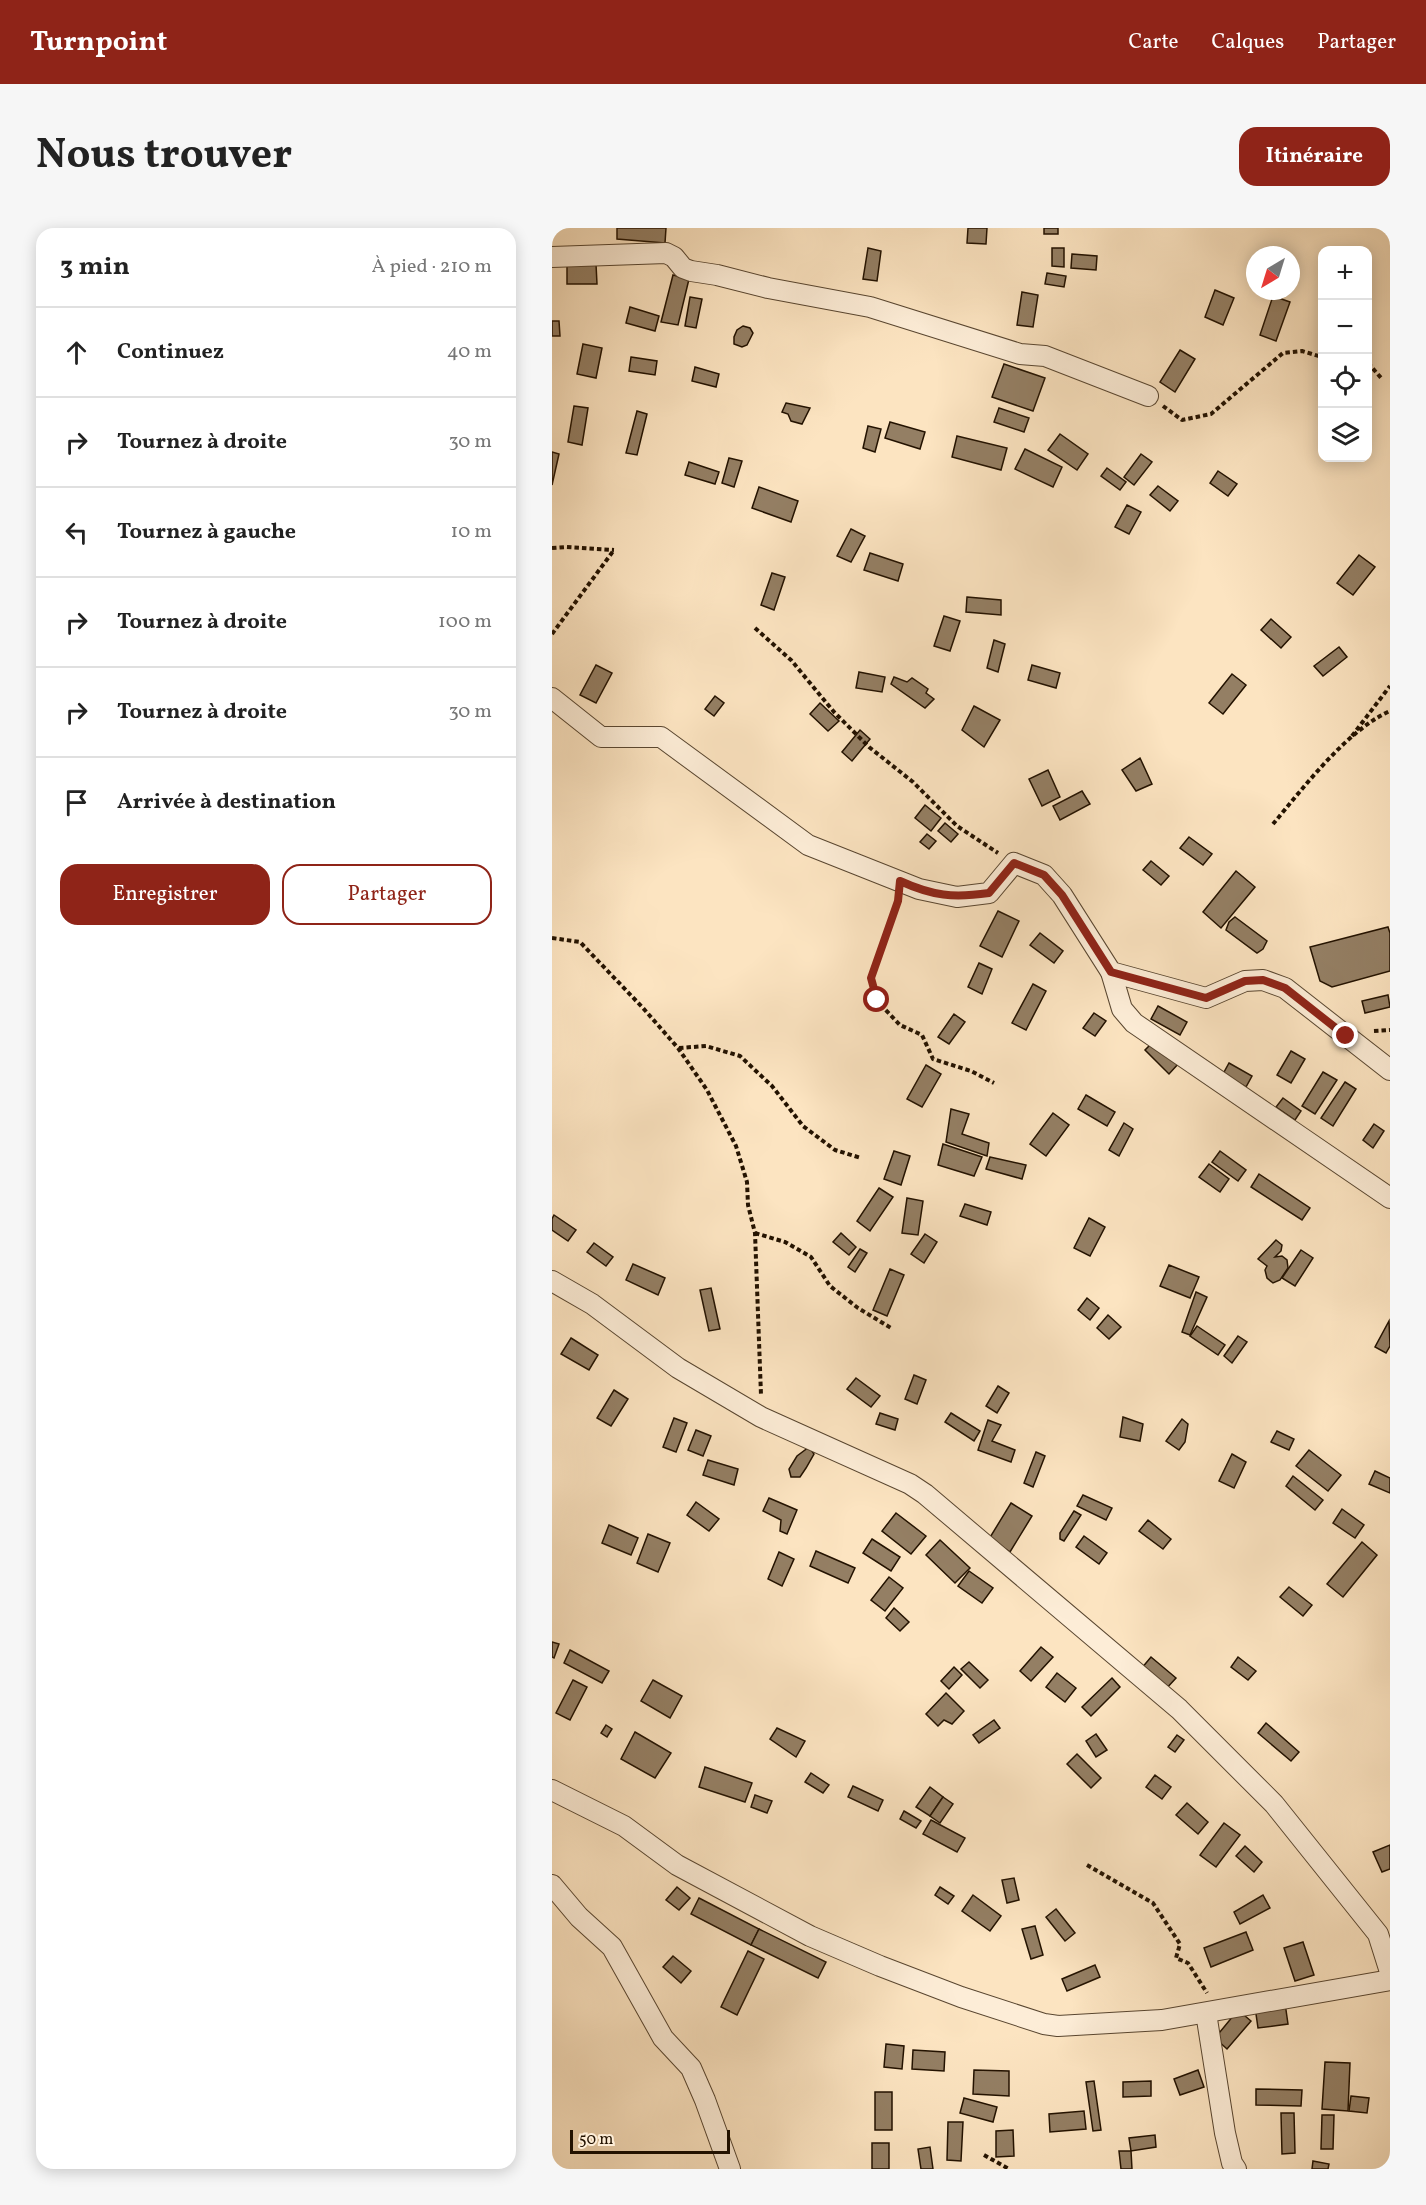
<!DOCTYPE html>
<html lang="fr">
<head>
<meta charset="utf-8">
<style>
  body { margin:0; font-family:Vollkorn,serif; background:#f6f6f6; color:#222 }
  .controls { position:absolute; right:18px; top:18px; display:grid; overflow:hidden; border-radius:12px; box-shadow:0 3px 15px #0003 }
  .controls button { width:54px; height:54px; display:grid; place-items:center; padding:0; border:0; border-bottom:2px solid #e0e0e0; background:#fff; color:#222; font:30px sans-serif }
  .compass { position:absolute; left:694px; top:18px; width:54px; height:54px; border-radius:50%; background:#fff; box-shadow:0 3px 15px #0003; rotate:218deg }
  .scale { position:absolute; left:18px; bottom:15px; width:160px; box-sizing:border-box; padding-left:6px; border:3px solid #231200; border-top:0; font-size:16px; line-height:21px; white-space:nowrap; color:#231200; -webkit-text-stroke:4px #fdedd7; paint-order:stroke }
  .stop { position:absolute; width:18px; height:18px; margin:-14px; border:4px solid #8f2418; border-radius:50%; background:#fff }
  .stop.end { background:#8f2418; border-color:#fff; box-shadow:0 2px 6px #0008 }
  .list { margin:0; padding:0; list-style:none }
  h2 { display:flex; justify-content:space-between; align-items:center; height:78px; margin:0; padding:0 24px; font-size:26px }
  h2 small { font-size:20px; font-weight:400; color:#767676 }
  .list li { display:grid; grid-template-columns:39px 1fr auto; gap:18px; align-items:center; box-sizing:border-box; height:90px; padding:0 24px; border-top:2px solid #e0e0e0 }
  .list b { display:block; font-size:22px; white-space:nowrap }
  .list em { font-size:20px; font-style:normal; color:#767676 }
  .actions { display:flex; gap:12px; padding:18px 24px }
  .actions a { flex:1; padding:14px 0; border:2px solid #8f2418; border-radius:18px; text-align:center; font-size:21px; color:#8f2418 }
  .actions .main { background:#8f2418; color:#fff }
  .icon { flex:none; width:33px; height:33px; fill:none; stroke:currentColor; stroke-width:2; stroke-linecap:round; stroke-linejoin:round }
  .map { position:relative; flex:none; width:838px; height:1941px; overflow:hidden; border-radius:18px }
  header { display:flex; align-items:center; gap:36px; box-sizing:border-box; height:84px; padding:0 30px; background:#8f2418; color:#fff }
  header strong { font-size:28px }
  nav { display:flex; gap:33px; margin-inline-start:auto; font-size:21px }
  .intro { display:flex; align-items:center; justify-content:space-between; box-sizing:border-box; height:144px; padding:0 36px }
  h1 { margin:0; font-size:42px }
  .button { padding:15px 27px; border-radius:18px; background:#8f2418; color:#fff; font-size:21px; font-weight:700 }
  main { display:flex; gap:36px; padding:0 36px }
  aside { flex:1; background:#fff; border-radius:18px; box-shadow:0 3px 15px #0003 }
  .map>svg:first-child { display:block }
  .building { fill:#947f64; stroke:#231200; stroke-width:1.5 }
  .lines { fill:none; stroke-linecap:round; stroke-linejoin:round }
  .street-casing { stroke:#594630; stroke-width:22 }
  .path { stroke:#231200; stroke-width:4; stroke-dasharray:4.5 3; stroke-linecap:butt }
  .street { stroke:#fdedd7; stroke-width:20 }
  .route { stroke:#8f2418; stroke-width:8 }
</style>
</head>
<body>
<header>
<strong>Turnpoint</strong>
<nav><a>Carte</a><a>Calques</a><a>Partager</a></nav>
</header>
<div class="intro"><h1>Nous trouver</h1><a class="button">Itinéraire</a></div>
<main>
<aside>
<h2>3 min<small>À pied · 210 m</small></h2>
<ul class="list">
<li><svg class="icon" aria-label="ahead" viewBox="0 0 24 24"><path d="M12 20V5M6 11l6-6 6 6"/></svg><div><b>Continuez</b></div><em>40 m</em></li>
<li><svg class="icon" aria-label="right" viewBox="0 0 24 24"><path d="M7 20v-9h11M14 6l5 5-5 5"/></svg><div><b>Tournez à droite</b></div><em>30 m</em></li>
<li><svg class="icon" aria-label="left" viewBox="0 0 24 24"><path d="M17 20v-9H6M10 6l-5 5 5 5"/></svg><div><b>Tournez à gauche</b></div><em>10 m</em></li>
<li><svg class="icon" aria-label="right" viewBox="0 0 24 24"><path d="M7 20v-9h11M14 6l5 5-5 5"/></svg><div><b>Tournez à droite</b></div><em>100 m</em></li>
<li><svg class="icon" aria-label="right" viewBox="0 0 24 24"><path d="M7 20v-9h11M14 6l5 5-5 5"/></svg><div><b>Tournez à droite</b></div><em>30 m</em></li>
<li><svg class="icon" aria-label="arrive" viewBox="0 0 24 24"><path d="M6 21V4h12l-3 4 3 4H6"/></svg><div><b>Arrivée à destination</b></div></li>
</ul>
<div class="actions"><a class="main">Enregistrer</a><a>Partager</a></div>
</aside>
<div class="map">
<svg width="838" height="1941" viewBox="0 0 838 1941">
  <rect width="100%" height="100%" fill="#fce4c1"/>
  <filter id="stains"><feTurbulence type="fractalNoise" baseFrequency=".00333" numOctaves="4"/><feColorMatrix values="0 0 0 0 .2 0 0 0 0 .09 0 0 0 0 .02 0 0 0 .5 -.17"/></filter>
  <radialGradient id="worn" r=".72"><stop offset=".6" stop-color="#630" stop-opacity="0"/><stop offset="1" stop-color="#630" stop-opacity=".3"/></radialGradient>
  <g class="building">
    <polygon points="65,0 114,0 113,15 65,11"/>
    <polygon points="416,0 435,0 434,16 415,15"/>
    <rect x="492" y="0" width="14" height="6"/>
    <polygon points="316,20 329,23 325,53 311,51"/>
    <polygon points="500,20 512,20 512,39 500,38"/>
    <polygon points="520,26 545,28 544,42 519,40"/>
    <polygon points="44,36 45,56 15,56 15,37"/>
    <polygon points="495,45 514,48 512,59 493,56"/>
    <polygon points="121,47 137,51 126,97 109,94"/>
    <polygon points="663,62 682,70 671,97 653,89"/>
    <polygon points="470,64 486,67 481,99 465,97"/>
    <polygon points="721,68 738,74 724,113 708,107"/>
    <polygon points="138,69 150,71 144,100 133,98"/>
    <polygon points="78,79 107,88 103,103 74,95"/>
    <polygon points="0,93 7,93 8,108 0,108"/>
    <polygon points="191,98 198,100 201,105 195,117 190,119 182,116 182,109 185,102"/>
    <polygon points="31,116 50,120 44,150 25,146"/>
    <polygon points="628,122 643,131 623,164 608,154"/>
    <polygon points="79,129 105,133 103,147 77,143"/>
    <polygon points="452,136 493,150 481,183 440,169"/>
    <polygon points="143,139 167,146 164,159 140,153"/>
    <polygon points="234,175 258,180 250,196 239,193 236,186 230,184"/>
    <polygon points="22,178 36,180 30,217 16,214"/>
    <polygon points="447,180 477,190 472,204 442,194"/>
    <polygon points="85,183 95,186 85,227 74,225"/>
    <polygon points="338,194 373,204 368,221 333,210"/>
    <polygon points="316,198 329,201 323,224 311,220"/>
    <polygon points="508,206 536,226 525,242 496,222"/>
    <polygon points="405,208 455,220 449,242 400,229"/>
    <polygon points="473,221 510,239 501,259 463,241"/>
    <polygon points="0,224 7,226 0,257"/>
    <polygon points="589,226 600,234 582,257 572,249"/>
    <polygon points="177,230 190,233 182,259 170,255"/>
    <polygon points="137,234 167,244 163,256 133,247"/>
    <polygon points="555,240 574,254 568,262 549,248"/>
    <polygon points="666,243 685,256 676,268 658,255"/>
    <polygon points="606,258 626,273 618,283 598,267"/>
    <polygon points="207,259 246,273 239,294 200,280"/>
    <polygon points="575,277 589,284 577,306 563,299"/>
    <polygon points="299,301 313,308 299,334 285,328"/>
    <polygon points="318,325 351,336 346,353 312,342"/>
    <polygon points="807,327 823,339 801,367 785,355"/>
    <polygon points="220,345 233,349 222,382 209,377"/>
    <polygon points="415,369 449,372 449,387 414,384"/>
    <polygon points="392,388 408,393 398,423 382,418"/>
    <polygon points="719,391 739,409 729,420 709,402"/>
    <polygon points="442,412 453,416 446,444 435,440"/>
    <polygon points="787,419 795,429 771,448 762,438"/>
    <polygon points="44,437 60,445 44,475 28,467"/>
    <polygon points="480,437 508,445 504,460 476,452"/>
    <polygon points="307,444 333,449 330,464 304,460"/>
    <polygon points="680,446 694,457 671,486 657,475"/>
    <polygon points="342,449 355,454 360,450 376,461 374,465 382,471 373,480 339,456"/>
    <polygon points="163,468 172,475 162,488 153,481"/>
    <polygon points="268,475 287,493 276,503 258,486"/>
    <polygon points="422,478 448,492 432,519 410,502"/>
    <polygon points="308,502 318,511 300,533 290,524"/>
    <polygon points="588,530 600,556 584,563 570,542"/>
    <polygon points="496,542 508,569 490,578 477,551"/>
    <polygon points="530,563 538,576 508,592 501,578"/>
    <polygon points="373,577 389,590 379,603 363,590"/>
    <polygon points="393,595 406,606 399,614 386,603"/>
    <polygon points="375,606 384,613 377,621 368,614"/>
    <polygon points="637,609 660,626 651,637 628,620"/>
    <polygon points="599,633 617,648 609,657 591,642"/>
    <polygon points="684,643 703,659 669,700 651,684"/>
    <polygon points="446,683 467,693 450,729 428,718"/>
    <polygon points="683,689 715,713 711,721 705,725 674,702 677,694"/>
    <polygon points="836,699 838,705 838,743 780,759 768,753 758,719"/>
    <polygon points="488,705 511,723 502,735 478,717"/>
    <polygon points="427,735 440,741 430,766 416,759"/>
    <polygon points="481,756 494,763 474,802 460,795"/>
    <polygon points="836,767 838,779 813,785 810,773"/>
    <polygon points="606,778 635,794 628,807 599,791"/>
    <polygon points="542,785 554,793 543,808 531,800"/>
    <polygon points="402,786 413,794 397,816 386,809"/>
    <polygon points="603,812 627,835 617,846 593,822"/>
    <polygon points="739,823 753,831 739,855 725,847"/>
    <polygon points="677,835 700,848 694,859 671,846"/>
    <polygon points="374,837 389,846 370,879 355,871"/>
    <polygon points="771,844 785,852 763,886 750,878"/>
    <polygon points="793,854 804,861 781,898 769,890"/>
    <polygon points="534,867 563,884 555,898 526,881"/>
    <polygon points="731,870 749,883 743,892 724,879"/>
    <polygon points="399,881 417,886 410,906 437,915 435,928 394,914"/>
    <polygon points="501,885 517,897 494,928 478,916"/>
    <polygon points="572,895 581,901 567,928 557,922"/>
    <polygon points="822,896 832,903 821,920 811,912"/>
    <polygon points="391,916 430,929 422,948 386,937"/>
    <polygon points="342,923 358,928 349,957 332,951"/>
    <polygon points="668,923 694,942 686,953 660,934"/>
    <polygon points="438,929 474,937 470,951 434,941"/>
    <polygon points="657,936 677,951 668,964 647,949"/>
    <polygon points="707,946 758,980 750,992 699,959"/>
    <polygon points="327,960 341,969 318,1003 305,993"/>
    <polygon points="355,970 371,973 366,1007 350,1005"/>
    <polygon points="413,976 439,984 435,997 408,988"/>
    <polygon points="2,987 24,1002 16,1013 0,1002 0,991"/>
    <polygon points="537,990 553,999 538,1028 522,1020"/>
    <polygon points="289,1005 304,1019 297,1027 281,1014"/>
    <polygon points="373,1006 385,1014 372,1035 359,1026"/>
    <polygon points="724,1012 730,1017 729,1023 723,1029 730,1028 735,1032 736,1040 728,1052 721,1055 715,1050 713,1042 715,1038 706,1031"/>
    <polygon points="42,1015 61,1029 54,1038 35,1024"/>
    <polygon points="308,1021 315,1025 303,1044 296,1039"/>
    <polygon points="749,1022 761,1030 743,1058 730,1050"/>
    <polygon points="81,1036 113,1050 106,1067 74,1052"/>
    <polygon points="617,1037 647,1049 638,1070 608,1058"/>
    <polygon points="338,1041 352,1047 335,1088 321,1082"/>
    <polygon points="159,1060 168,1101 157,1103 148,1062"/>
    <polygon points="644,1064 655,1069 638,1107 630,1104"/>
    <polygon points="535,1070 547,1080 538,1092 526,1082"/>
    <polygon points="556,1087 569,1099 557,1111 545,1100"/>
    <polygon points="837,1093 838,1118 834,1125 823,1119"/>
    <polygon points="645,1098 673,1117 666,1127 638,1108"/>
    <polygon points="686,1108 695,1114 680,1135 672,1128"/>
    <polygon points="19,1110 46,1127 37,1142 9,1126"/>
    <polygon points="362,1147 374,1152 365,1176 353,1171"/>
    <polygon points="304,1150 328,1168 319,1179 295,1161"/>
    <polygon points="446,1158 457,1165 445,1185 434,1178"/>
    <polygon points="62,1162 76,1171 59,1198 45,1190"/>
    <polygon points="328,1185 346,1191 343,1202 324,1196"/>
    <polygon points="399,1185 428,1203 422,1213 393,1194"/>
    <polygon points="571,1189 591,1196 588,1213 568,1209"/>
    <polygon points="122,1190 135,1195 124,1224 111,1219"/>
    <polygon points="630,1191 636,1196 633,1214 627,1222 614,1213"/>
    <polygon points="436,1192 449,1197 440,1213 463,1222 459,1234 426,1222"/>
    <polygon points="144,1202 159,1208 151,1228 136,1222"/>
    <polygon points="725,1203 742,1211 737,1222 719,1214"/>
    <polygon points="257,1219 262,1226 254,1240 248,1249 239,1249 237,1241 245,1228"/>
    <polygon points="757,1222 789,1247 776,1263 744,1238"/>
    <polygon points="484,1224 493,1228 481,1259 472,1255"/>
    <polygon points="680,1226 694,1234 682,1260 667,1253"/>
    <polygon points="156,1232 186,1241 182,1257 151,1247"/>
    <polygon points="823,1243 838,1250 838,1265 817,1256"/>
    <polygon points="741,1248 771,1272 763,1282 734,1258"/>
    <polygon points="531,1267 560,1280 554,1292 525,1278"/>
    <polygon points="217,1270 245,1282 235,1306 228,1303 229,1292 211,1283"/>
    <polygon points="144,1274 167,1291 157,1303 135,1287"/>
    <polygon points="459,1275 480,1288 458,1324 437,1311"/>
    <polygon points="790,1281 812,1297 803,1310 781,1295"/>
    <polygon points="522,1283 529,1287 512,1313 508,1311 508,1305"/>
    <polygon points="344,1285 374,1308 359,1326 330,1303"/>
    <polygon points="596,1292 619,1311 611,1321 587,1303"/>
    <polygon points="57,1297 86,1310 79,1327 50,1315"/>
    <polygon points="96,1306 118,1315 106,1344 85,1335"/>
    <polygon points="532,1308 555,1325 547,1336 524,1319"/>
    <polygon points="320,1311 348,1329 339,1343 311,1325"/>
    <polygon points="388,1312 418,1340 403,1355 374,1327"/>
    <polygon points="810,1314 825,1327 791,1369 775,1356"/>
    <polygon points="264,1323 303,1340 296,1355 258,1338"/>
    <polygon points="227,1324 242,1331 230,1358 216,1351"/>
    <polygon points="417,1343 441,1360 430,1375 406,1358"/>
    <polygon points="337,1349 351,1360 333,1383 319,1372"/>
    <polygon points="737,1359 760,1377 751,1388 728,1369"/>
    <polygon points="342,1380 357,1394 348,1403 334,1390"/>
    <polygon points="0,1414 7,1416 2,1430 0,1429"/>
    <polygon points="489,1419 501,1429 479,1453 468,1443"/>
    <polygon points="18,1422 57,1443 50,1455 12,1435"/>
    <polygon points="599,1429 624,1450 613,1462 589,1441"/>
    <polygon points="686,1429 704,1443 696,1452 679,1439"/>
    <polygon points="417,1434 436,1452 428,1460 409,1441"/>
    <polygon points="402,1439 410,1447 397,1461 389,1453"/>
    <polygon points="505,1445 524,1460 513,1474 494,1459"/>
    <polygon points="560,1450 568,1459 539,1488 530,1479"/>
    <polygon points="21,1452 35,1459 18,1492 4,1485"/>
    <polygon points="101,1452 130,1468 118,1490 89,1473"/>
    <polygon points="394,1465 412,1483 400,1496 392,1492 386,1498 374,1486"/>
    <polygon points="442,1492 448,1500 427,1515 421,1507"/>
    <polygon points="714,1495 747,1524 739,1533 706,1505"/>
    <polygon points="54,1497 60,1501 55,1509 49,1505"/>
    <polygon points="225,1500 253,1513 244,1529 218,1511"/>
    <polygon points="83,1504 119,1525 103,1550 69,1531"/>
    <polygon points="544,1506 555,1522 544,1529 534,1513"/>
    <polygon points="625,1507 632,1512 623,1524 616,1519"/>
    <polygon points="525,1526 549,1550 539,1560 515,1536"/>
    <polygon points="153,1539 200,1555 193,1574 147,1559"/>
    <polygon points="259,1545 277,1557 271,1565 253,1554"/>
    <polygon points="603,1547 619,1559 610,1571 594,1559"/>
    <polygon points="301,1558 331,1572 326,1583 296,1569"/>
    <polygon points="378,1559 391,1569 378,1588 364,1579"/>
    <polygon points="203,1567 220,1573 215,1585 199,1579"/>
    <polygon points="391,1569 401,1576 388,1595 378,1588"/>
    <polygon points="635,1575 656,1594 646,1606 624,1587"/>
    <polygon points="352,1583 369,1593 364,1600 348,1591"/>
    <polygon points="379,1592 413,1610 405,1624 371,1606"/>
    <polygon points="672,1595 688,1607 664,1639 648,1627"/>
    <polygon points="838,1617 838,1641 830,1644 821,1624"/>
    <polygon points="693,1618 710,1634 702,1644 684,1628"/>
    <polygon points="462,1650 467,1672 455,1675 450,1652"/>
    <polygon points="125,1659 138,1670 127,1682 114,1672"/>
    <polygon points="388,1659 402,1668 396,1676 383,1667"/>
    <polygon points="421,1667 449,1688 438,1703 410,1683"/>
    <polygon points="711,1667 718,1680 688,1696 682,1684"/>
    <polygon points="147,1670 207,1701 199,1717 139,1686"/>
    <polygon points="504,1681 523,1705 513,1713 494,1689"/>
    <polygon points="483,1698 491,1727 479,1731 470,1701"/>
    <polygon points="207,1701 274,1734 266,1750 199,1717"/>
    <polygon points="694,1704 701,1722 659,1739 652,1720"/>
    <polygon points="751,1714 762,1747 743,1753 732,1720"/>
    <polygon points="196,1723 212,1731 185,1787 169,1779"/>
    <polygon points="121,1728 139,1743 129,1755 111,1739"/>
    <polygon points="543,1737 548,1749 515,1763 510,1751"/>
    <polygon points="733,1775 736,1796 706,1800 703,1779"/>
    <polygon points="686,1782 699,1793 675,1821 663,1810"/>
    <polygon points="334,1816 352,1818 350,1841 332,1839"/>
    <polygon points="361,1822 393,1824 392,1843 360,1841"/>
    <polygon points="773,1834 798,1835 796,1883 770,1881"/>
    <polygon points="422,1842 457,1843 457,1868 421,1866"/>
    <polygon points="646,1842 652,1859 628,1867 622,1851"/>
    <polygon points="542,1853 549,1902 541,1903 534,1854"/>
    <polygon points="599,1853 599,1868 571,1869 571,1854"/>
    <polygon points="704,1861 750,1862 749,1878 704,1877"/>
    <rect x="323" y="1864" width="17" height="38"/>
    <polygon points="799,1868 817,1870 815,1885 797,1883"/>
    <polygon points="412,1870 445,1879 441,1894 408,1885"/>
    <polygon points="532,1883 534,1901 498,1904 497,1886"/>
    <polygon points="729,1885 742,1885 743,1925 730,1926"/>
    <polygon points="770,1887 782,1887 781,1921 769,1921"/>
    <polygon points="396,1894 411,1894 409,1933 395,1932"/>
    <polygon points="461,1902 462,1928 444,1929 444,1903"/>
    <polygon points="603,1907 604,1919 579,1923 577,1910"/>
    <rect x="320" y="1915" width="17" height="26"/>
    <polygon points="378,1919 381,1941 369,1941 366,1921"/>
    <polygon points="567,1923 579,1923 580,1941 569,1941"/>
    <polygon points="761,1933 777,1936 776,1941 760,1941"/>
  </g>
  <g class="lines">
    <g class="street-casing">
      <g id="street">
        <polyline points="0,29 114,25 122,29 131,40 139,43 165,47 216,60 318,79 468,126 493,128 596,168"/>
        <polyline points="0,470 49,509 109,509 256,617 367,661 405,669 437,665 462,635 492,647 510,667 559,744 654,770 693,753 711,752 733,760 838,842"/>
        <polyline points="559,744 570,781 582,795 838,970"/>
        <polyline points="0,1053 40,1076 126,1140 209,1189 358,1256 373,1266 627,1481 722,1576 826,1706 838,1744"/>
        <polyline points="0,1562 72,1598 125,1637 258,1708 328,1738 409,1769 492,1796 506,1798 610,1792 838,1752"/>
        <polyline points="0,1657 27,1689 60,1719 111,1810 139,1840 153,1872 178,1941"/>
        <polyline points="654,1785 673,1905 680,1935 684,1941"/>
      </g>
    </g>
    <g class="path">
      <polyline points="816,135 830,151"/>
      <polyline points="611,178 630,192 659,186 731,125 750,123 770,129"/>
      <polyline points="0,320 14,319 62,322"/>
      <polyline points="203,400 239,432 282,484 317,519 361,554 405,598 446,625"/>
      <polyline points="0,406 62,322"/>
      <polyline points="800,508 838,458"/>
      <path d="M721,596C752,559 795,502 838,483"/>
      <polyline points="346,671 319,750 325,773 348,797 370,807 381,831 419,843 442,855"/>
      <polyline points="0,710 28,714 91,780 126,820 155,862 184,918 195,954 196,977 203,1005 209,1167"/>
      <polyline points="822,803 838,802"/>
      <polyline points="127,820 154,818 188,828 220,858 251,898 283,922 309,930"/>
      <polyline points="203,1005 233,1014 259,1029 278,1058 306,1080 339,1100"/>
      <polyline points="535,1637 601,1675 628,1716 624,1730 636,1735 655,1765"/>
      <polyline points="432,1927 457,1941"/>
    </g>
    <use href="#street" class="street"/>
  </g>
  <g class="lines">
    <path class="route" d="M325,772L319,750L346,673L348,653C381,668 401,670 437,665L462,635L492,647L510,667L559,744L654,770L693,753L711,752L733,760L794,808"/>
  </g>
  <rect width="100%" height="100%" filter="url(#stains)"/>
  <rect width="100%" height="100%" fill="url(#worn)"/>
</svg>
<div class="controls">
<button>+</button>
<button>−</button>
<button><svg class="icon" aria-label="locate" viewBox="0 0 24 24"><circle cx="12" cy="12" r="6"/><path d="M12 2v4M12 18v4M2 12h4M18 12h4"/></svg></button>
<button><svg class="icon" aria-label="layers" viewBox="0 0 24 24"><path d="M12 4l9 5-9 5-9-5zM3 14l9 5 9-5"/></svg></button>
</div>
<svg class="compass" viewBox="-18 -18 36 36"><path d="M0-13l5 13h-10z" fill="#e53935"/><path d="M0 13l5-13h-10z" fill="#767676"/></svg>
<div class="scale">50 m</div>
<div class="stop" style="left:325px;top:772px"></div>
<div class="stop end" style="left:794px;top:808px"></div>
</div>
</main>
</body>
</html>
